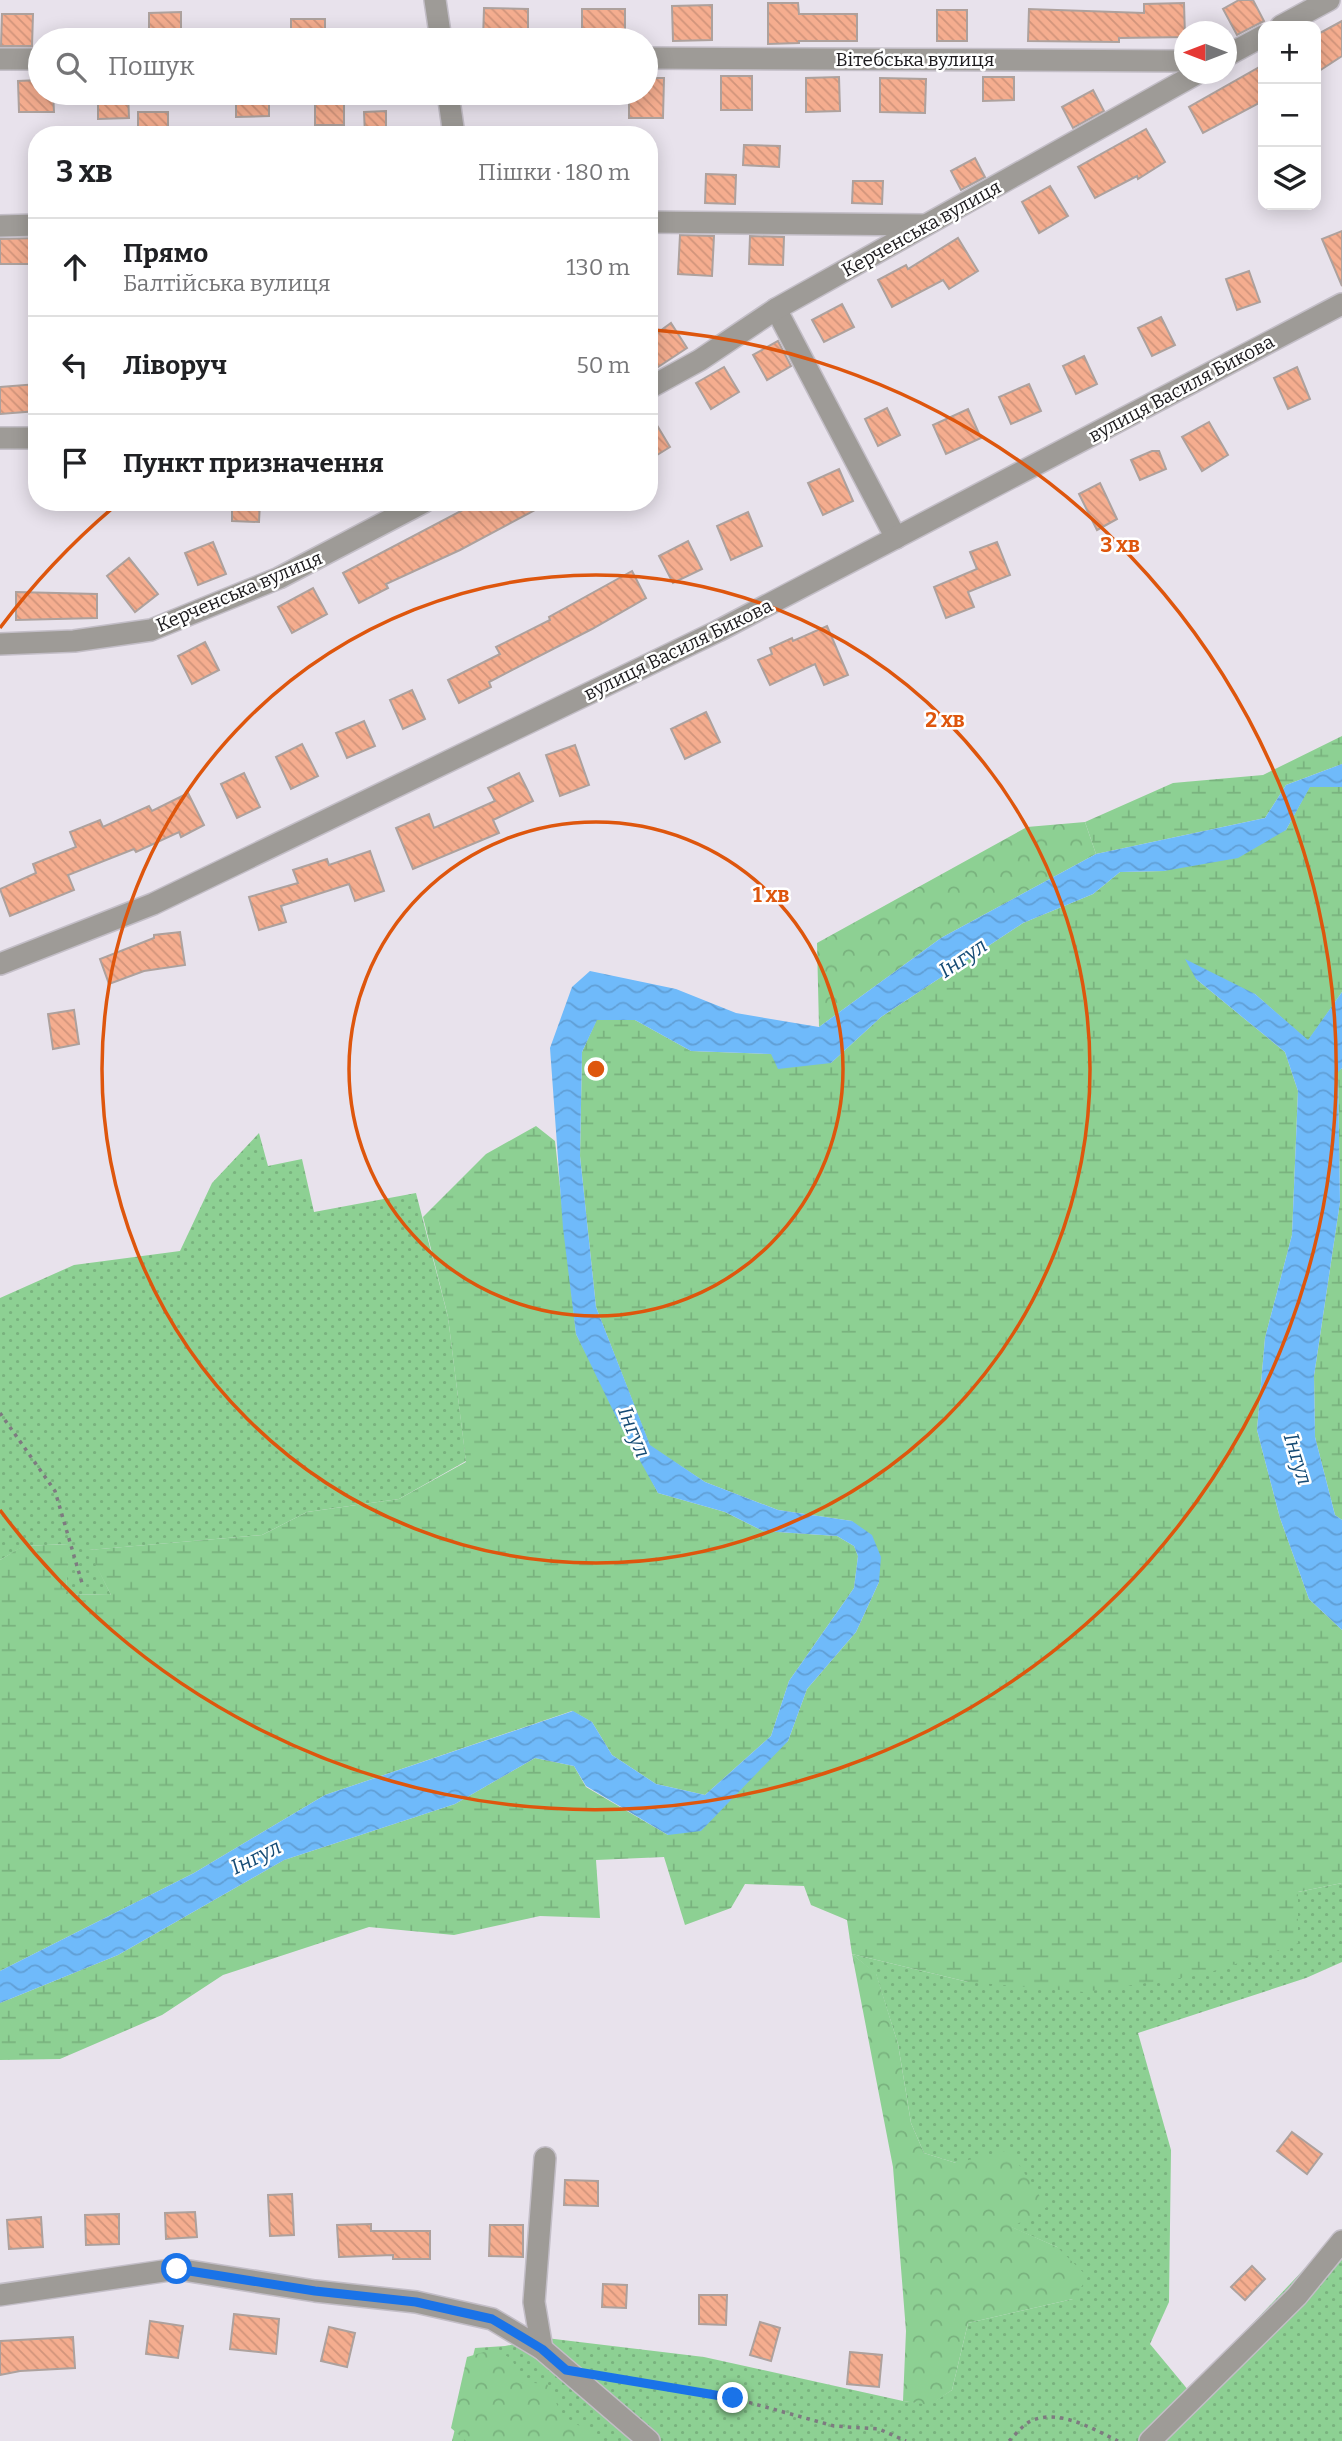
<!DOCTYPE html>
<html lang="uk">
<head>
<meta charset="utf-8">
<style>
  body { margin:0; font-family:Bitter,serif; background:#f6f6f6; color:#202124 }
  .controls { position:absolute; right:21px; top:21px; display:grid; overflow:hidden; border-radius:14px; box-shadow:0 4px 18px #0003 }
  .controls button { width:63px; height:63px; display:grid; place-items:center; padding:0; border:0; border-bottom:2px solid #e0e0e0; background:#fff; color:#202124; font:35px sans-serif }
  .compass { position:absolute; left:1174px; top:21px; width:63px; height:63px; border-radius:50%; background:#fff; box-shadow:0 4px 18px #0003; rotate:270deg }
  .stop { position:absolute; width:21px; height:21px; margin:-16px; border:5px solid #1a73e8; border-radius:50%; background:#fff }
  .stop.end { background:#1a73e8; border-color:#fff; box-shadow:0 2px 7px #0008 }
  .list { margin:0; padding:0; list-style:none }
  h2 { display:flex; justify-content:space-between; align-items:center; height:91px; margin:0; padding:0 28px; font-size:30px }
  h2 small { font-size:23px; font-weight:400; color:#757577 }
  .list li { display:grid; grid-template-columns:46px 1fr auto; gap:21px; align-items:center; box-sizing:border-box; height:98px; padding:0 28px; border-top:2px solid #e0e0e0 }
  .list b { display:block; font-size:26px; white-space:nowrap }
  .list p { margin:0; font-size:23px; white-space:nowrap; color:#757577 }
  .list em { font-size:23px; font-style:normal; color:#757577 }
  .icon { flex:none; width:38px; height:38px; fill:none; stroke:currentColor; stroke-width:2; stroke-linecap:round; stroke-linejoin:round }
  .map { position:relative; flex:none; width:1342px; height:2441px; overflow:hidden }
  .search { position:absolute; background:#fff; box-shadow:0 4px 18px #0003; left:28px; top:28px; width:630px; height:77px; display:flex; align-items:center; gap:18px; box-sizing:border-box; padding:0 24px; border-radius:38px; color:#757577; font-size:26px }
  .panel { position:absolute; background:#fff; box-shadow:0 4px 18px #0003; left:28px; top:126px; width:630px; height:385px; border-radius:28px }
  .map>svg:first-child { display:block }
  .grass { fill:url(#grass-dots) }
  .forest { fill:url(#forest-crowns) }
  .wetland { fill:url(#wetland-marsh) }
  .water { fill:url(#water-waves) }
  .building { fill:url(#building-back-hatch); stroke:#ada19d; stroke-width:2 }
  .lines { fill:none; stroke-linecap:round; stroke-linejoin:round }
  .minor-casing { stroke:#c3bec7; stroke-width:24 }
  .path { stroke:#7e7a80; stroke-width:3.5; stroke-dasharray:3.5 5; stroke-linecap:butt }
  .minor { stroke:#9e9b97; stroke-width:21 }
  .route { stroke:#1a73e8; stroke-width:9 }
  .ring { fill:none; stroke:#de560d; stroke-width:3.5 }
  .labels { text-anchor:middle; stroke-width:5; stroke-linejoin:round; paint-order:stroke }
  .street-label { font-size:19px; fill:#1c1a1d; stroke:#fff }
  .water-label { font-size:21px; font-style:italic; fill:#154b75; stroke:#fff }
  .centre { fill:#de560d; stroke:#fff; stroke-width:3.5 }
  .ring-label { font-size:21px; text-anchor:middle; font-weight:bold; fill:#de560d; stroke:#fff; stroke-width:5; stroke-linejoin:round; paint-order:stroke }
</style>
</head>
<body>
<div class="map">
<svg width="1342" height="2441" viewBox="0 0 1342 2441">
  <defs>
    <pattern id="grass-dots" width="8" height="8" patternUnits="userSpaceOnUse" patternTransform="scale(1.75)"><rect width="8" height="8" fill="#8dd093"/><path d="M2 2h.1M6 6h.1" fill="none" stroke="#79b27e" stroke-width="1.8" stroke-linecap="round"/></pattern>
    <pattern id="forest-crowns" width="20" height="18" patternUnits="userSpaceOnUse" patternTransform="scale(1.75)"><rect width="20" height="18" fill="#8dd093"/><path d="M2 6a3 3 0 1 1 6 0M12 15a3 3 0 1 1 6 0" fill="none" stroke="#79b27e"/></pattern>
    <pattern id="wetland-marsh" width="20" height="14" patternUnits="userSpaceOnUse" patternTransform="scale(1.75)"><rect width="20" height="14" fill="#8dd093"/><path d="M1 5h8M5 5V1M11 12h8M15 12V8" fill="none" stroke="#79b27e"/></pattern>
    <pattern id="water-waves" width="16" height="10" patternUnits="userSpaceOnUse" patternTransform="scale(1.75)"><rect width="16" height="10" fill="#6fbafa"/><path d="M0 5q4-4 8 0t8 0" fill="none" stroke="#609fd6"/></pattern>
    <pattern id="building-back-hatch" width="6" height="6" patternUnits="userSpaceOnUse" patternTransform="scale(1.75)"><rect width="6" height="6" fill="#f5ad8f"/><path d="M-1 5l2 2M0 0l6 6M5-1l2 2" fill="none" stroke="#d1947b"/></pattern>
  </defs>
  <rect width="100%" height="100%" fill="#e8e2ec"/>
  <g class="grass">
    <polygon points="259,1133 268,1166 302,1159 314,1212 416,1193 448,1317 466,1461 399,1499 307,1512 262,1535 89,1550 111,1595 66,1594 68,1544 24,1546 0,1560 0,1298 74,1265 180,1251 212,1183"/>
    <polygon points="1342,1883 1342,1962 1306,1978 1138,2033 1171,2150 1169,2302 1150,2344 1189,2391 1342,2229 1342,2441 452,2441 475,2348 505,2346 546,2338 704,2357 903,2401 930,2404 952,2390 968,2323 1073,2299 1057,2247 1011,2227 956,2163 924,2153 911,2123 898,2044 876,1974 852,1954 968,1982 1298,1892"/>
  </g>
  <g class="forest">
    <polygon points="1085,822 1096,854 941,938 819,1027 817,943 1027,827"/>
    <polygon points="852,1954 876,1973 898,2044 911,2123 924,2153 956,2163 1009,2150 1047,2207 1012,2227 1057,2247 1088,2277 1073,2299 968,2323 952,2390 930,2405 903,2401 906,2331 893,2167"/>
    <polygon points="494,2349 512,2359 521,2382 547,2384 562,2415 599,2438 599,2441 466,2441 451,2428 467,2357"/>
  </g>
  <g class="wetland">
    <polygon points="1342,736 1342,764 1286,785 1265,818 1096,854 1085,822 1173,783 1263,775"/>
    <polygon points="1310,786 1342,787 1342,992 1308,1041 1255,994 1196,979 1285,1052 1298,1091 1292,1235 1265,1338 1257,1430 1280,1518 1309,1599 1342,1630 1342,1883 1298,1892 1298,1944 1201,1975 1084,1992 968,1982 852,1954 847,1920 811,1905 804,1886 745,1884 731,1908 685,1925 664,1857 596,1860 600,1918 540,1916 454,1935 369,1927 223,1975 162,2015 60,2059 0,2060 0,2003 118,1955 284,1860 455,1804 535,1758 574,1766 586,1787 668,1835 788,1741 807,1689 856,1632 879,1582 852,1521 778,1510 705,1482 650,1446 596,1307 580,1156 582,1052 597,1019 635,1020 691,1051 771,1054 831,1063 881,1017 1023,923 1093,894 1120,872 1164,871 1286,830"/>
    <polygon points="1342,1068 1342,1520 1335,1515 1315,1437 1314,1376 1340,1202 1338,1071"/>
    <polygon points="536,1126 555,1141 576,1334 658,1493 725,1512 763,1531 837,1536 854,1546 858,1556 854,1588 789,1681 771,1736 705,1795 656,1784 612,1755 592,1722 572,1711 325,1795 194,1873 0,1971 0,1560 23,1546 69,1544 66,1594 111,1595 88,1550 262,1535 307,1512 399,1499 466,1462 448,1317 423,1217 486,1154"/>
  </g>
  <g class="water">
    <polygon points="1342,764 1342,787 1310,787 1286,830 1238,858 1164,871 1120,872 1093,894 1023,923 881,1017 831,1063 778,1069 771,1054 691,1051 635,1020 597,1020 582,1052 580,1156 596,1307 650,1445 705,1482 778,1510 852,1521 872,1535 881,1557 879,1582 856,1632 807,1689 788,1741 701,1831 668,1835 586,1786 574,1766 535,1758 455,1804 284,1860 118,1955 0,2003 0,1971 194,1873 325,1795 573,1711 592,1722 612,1755 656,1784 705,1795 771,1736 789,1681 854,1588 858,1556 854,1546 837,1536 763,1531 725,1512 658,1493 620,1425 576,1334 563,1228 550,1048 572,987 590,971 676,989 736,1013 819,1027 941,938 1096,854 1265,818 1286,785"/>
    <polygon points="1185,959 1255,994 1308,1040 1342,992 1342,1068 1338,1072 1340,1202 1314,1376 1315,1437 1335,1515 1342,1520 1342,1630 1309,1599 1280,1518 1257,1430 1265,1338 1292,1235 1298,1091 1285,1052 1196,979"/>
  </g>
  <g class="building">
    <polygon points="1239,0 1253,0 1264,21 1237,35 1223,9"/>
    <polygon points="768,3 798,3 799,14 857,14 857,41 799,41 799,43 768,44"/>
    <polygon points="1184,3 1185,37 1119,38 1119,42 1028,41 1029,9 1144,13 1144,4"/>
    <polygon points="712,5 712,40 673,41 672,6"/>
    <polygon points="484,8 528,9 528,40 483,40"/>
    <rect x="582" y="9" width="43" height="31"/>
    <rect x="937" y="10" width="30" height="31"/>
    <polygon points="181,12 181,40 149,40 149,13"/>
    <polygon points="2,14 33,14 32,46 1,46"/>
    <rect x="291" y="19" width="34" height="21"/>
    <polygon points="1342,21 1342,56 1316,73 1316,35"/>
    <polygon points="1263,65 1263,101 1203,133 1189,107"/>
    <rect x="721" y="76" width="31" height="34"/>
    <polygon points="839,77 840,111 806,112 806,78"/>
    <polygon points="983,77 1014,77 1014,100 983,101"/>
    <polygon points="646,78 664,78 663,118 629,118 629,93 646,93"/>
    <polygon points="880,78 926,79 925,113 880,112"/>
    <polygon points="40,80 40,93 53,93 54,112 19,112 18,81"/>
    <polygon points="1093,90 1104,111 1073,128 1062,107"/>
    <polygon points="98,93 128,93 129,118 98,119"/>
    <polygon points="236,93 269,93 269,116 236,117"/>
    <rect x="315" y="97" width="29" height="28"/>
    <polygon points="386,111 386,135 365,135 364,112"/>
    <rect x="138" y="112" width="30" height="23"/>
    <polygon points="1146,129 1165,162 1138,179 1137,176 1095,198 1078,167"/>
    <polygon points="744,145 780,146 779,167 743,165"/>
    <polygon points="975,158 985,177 961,190 951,171"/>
    <polygon points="706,174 736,175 735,204 705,203"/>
    <polygon points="853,181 883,181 882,204 852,203"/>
    <polygon points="1050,186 1068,216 1039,233 1022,202"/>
    <polygon points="1342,231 1342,286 1322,239"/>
    <polygon points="680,235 714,236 712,276 678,274"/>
    <polygon points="750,236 784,237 783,265 749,264"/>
    <polygon points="37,238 37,264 0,264 0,239"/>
    <polygon points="958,238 978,271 949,289 943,280 892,307 878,280 906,265 908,269"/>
    <polygon points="1249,271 1260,302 1237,310 1226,279"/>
    <polygon points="842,304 854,327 824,342 812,320"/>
    <polygon points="1161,317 1175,345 1152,356 1138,328"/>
    <polygon points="671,323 687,348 649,373 649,339"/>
    <polygon points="778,341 791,366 767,380 753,355"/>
    <polygon points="1084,356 1097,384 1076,394 1063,366"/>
    <polygon points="724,367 739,392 711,409 696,383"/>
    <polygon points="1297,367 1310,399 1288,409 1274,378"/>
    <polygon points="37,384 37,411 0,414 0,387"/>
    <polygon points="1029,384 1041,411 1011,424 999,397"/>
    <polygon points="887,408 900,435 878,446 865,419"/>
    <polygon points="968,409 981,438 946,454 933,425"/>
    <polygon points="649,412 670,447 649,460"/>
    <polygon points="1209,422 1228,455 1202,471 1182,437"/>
    <polygon points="1152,451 1159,451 1166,469 1140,480 1131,460"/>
    <polygon points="839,469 853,501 823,515 808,483"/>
    <polygon points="1100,483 1117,519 1097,530 1079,494"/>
    <polygon points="232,502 260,502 259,522 232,521"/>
    <polygon points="478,502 550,502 460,550 386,584 388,588 359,603 343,573"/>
    <polygon points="748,512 762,546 731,560 717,526"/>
    <polygon points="688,541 702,569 673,583 659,556"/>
    <polygon points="213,542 226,574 198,585 185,553"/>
    <polygon points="997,542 1010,575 968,592 974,607 946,618 934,587 977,569 970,552"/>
    <polygon points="129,558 158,594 135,612 107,576"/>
    <polygon points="632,571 646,598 592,629 489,682 491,687 459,703 448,680 500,654 496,647 550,620 549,617"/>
    <polygon points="313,588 327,614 292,633 278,607"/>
    <polygon points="16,592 97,594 97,618 16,620"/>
    <polygon points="827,626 848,675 824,685 815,664 770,685 758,660 772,654 770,648 792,638 793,641"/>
    <polygon points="205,642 219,670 192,684 178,656"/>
    <polygon points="412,690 425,719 403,729 390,700"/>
    <polygon points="706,712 720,742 685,759 671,729"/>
    <polygon points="364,721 375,746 347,758 336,733"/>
    <polygon points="302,744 318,776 291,789 276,757"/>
    <polygon points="575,745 589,785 560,796 546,755"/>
    <polygon points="244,773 260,807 237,818 221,784"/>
    <polygon points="519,773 533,801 493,820 499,833 413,869 396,828 429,814 434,828 495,801 488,788"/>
    <polygon points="188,793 204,825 181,837 179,832 136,852 134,849 68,875 74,890 10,916 0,889 36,873 33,864 76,847 70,832 100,820 103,827 149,806 152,811"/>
    <polygon points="370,851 384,891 355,901 349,884 281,906 286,922 259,930 249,897 298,883 293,870 327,859 329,865"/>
    <polygon points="180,932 185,965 144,971 109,984 100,959 154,938 154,935"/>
    <polygon points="74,1010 79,1044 53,1049 48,1014"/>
    <polygon points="1292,2132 1322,2154 1307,2174 1277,2151"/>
    <polygon points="565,2180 598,2181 598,2206 564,2205"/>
    <polygon points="292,2194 294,2235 270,2236 268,2195"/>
    <polygon points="195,2212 197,2237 166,2239 165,2213"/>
    <polygon points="119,2214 119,2244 86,2245 85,2215"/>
    <polygon points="41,2217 43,2247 9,2249 7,2220"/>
    <polygon points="371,2224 371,2231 430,2231 430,2259 393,2259 393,2255 339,2257 337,2225"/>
    <polygon points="490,2225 523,2225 523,2257 489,2256"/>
    <polygon points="1252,2266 1265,2279 1245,2300 1231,2287"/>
    <polygon points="603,2284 627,2285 626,2308 602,2307"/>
    <polygon points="699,2295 727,2295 726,2325 699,2324"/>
    <polygon points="234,2314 279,2319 276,2354 230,2349"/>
    <polygon points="150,2321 183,2326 178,2358 146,2354"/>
    <polygon points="760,2322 780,2328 771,2361 750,2355"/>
    <polygon points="329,2327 355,2333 347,2367 321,2361"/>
    <polygon points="73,2337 75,2368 20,2371 0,2375 0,2341"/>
    <polygon points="850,2352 882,2355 879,2387 847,2384"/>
  </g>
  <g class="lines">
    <g class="minor-casing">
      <g id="minor">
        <polyline points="435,0 441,40"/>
        <polyline points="1281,26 1329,0"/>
        <polyline points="1226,56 1263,36"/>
        <polyline points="646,58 1184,61"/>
        <polyline points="0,59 40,59"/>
        <polyline points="448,93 454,135"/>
        <polyline points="649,222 925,225"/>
        <polyline points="0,226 37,225"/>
        <polyline points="776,309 896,538"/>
        <polyline points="649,388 700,360 776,309 1196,74"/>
        <polyline points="0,438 37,438"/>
        <polyline points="0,644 74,641 151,630 279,578 424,502"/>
        <polyline points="0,964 153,904 718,631 1342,304"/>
        <polyline points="0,2295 177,2269 315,2291 416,2302 492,2319 542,2349 649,2441"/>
        <polyline points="542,2349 534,2302 545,2158"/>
        <polyline points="1150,2441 1297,2296 1342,2241"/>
      </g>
    </g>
    <g class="path">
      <polyline points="0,1413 55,1491 82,1583"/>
      <polyline points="607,2376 733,2398 834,2426 879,2429 906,2441"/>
      <path d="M1009,2441C1015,2435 1022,2426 1029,2422C1057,2407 1093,2429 1118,2441"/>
    </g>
    <use href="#minor" class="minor"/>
  </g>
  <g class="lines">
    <polyline class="route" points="177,2269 315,2291 416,2302 492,2319 542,2349 566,2370 733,2398"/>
  </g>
  <g class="ring">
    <circle cx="596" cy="1069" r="247"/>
    <circle cx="596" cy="1069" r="494"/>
    <path d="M0 628A741 741 0 0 1 115 506M654 330A741 741 0 1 1 0 1510"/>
  </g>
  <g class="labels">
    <g class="street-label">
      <text x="915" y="66">Вітебська вулиця</text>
      <text transform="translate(921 228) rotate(-29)" y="7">Керченська вулиця</text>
      <text transform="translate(1181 388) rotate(-28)" y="7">вулиця Василя Бикова</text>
      <text transform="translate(239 591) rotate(-23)" y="7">Керченська вулиця</text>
      <text transform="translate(678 649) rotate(-26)" y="7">вулиця Василя Бикова</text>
    </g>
    <g class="water-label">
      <text transform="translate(963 958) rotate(-34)" y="7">Інгул</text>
      <text transform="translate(634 1432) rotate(68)" y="7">Інгул</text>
      <text transform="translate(1298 1459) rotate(73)" y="7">Інгул</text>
      <text transform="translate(256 1857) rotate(-26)" y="7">Інгул</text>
    </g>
  </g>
  <circle cx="596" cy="1069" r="10" class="centre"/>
  <g class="ring-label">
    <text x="1120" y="552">3 хв</text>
    <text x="945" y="727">2 хв</text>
    <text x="771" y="902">1 хв</text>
  </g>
</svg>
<div class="controls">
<button>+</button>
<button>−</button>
<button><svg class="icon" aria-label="layers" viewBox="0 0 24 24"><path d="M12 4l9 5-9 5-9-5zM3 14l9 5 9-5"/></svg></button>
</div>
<svg class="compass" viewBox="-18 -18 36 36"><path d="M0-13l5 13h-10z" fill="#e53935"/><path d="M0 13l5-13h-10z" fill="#757577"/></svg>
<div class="stop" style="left:177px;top:2269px"></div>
<div class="stop end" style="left:733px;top:2398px"></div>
<div class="search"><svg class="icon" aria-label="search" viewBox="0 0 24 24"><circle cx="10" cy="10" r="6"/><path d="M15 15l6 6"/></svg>Пошук</div>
<section class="panel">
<h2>3 хв<small>Пішки · 180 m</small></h2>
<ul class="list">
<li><svg class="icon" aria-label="ahead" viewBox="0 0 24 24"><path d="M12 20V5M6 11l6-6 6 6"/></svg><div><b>Прямо</b><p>Балтійська вулиця</p></div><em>130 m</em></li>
<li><svg class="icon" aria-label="left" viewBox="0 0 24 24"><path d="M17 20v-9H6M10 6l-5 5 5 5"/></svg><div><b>Ліворуч</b></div><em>50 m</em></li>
<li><svg class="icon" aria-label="arrive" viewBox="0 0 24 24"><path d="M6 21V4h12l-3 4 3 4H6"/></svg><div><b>Пункт призначення</b></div></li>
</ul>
</section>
</div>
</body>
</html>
